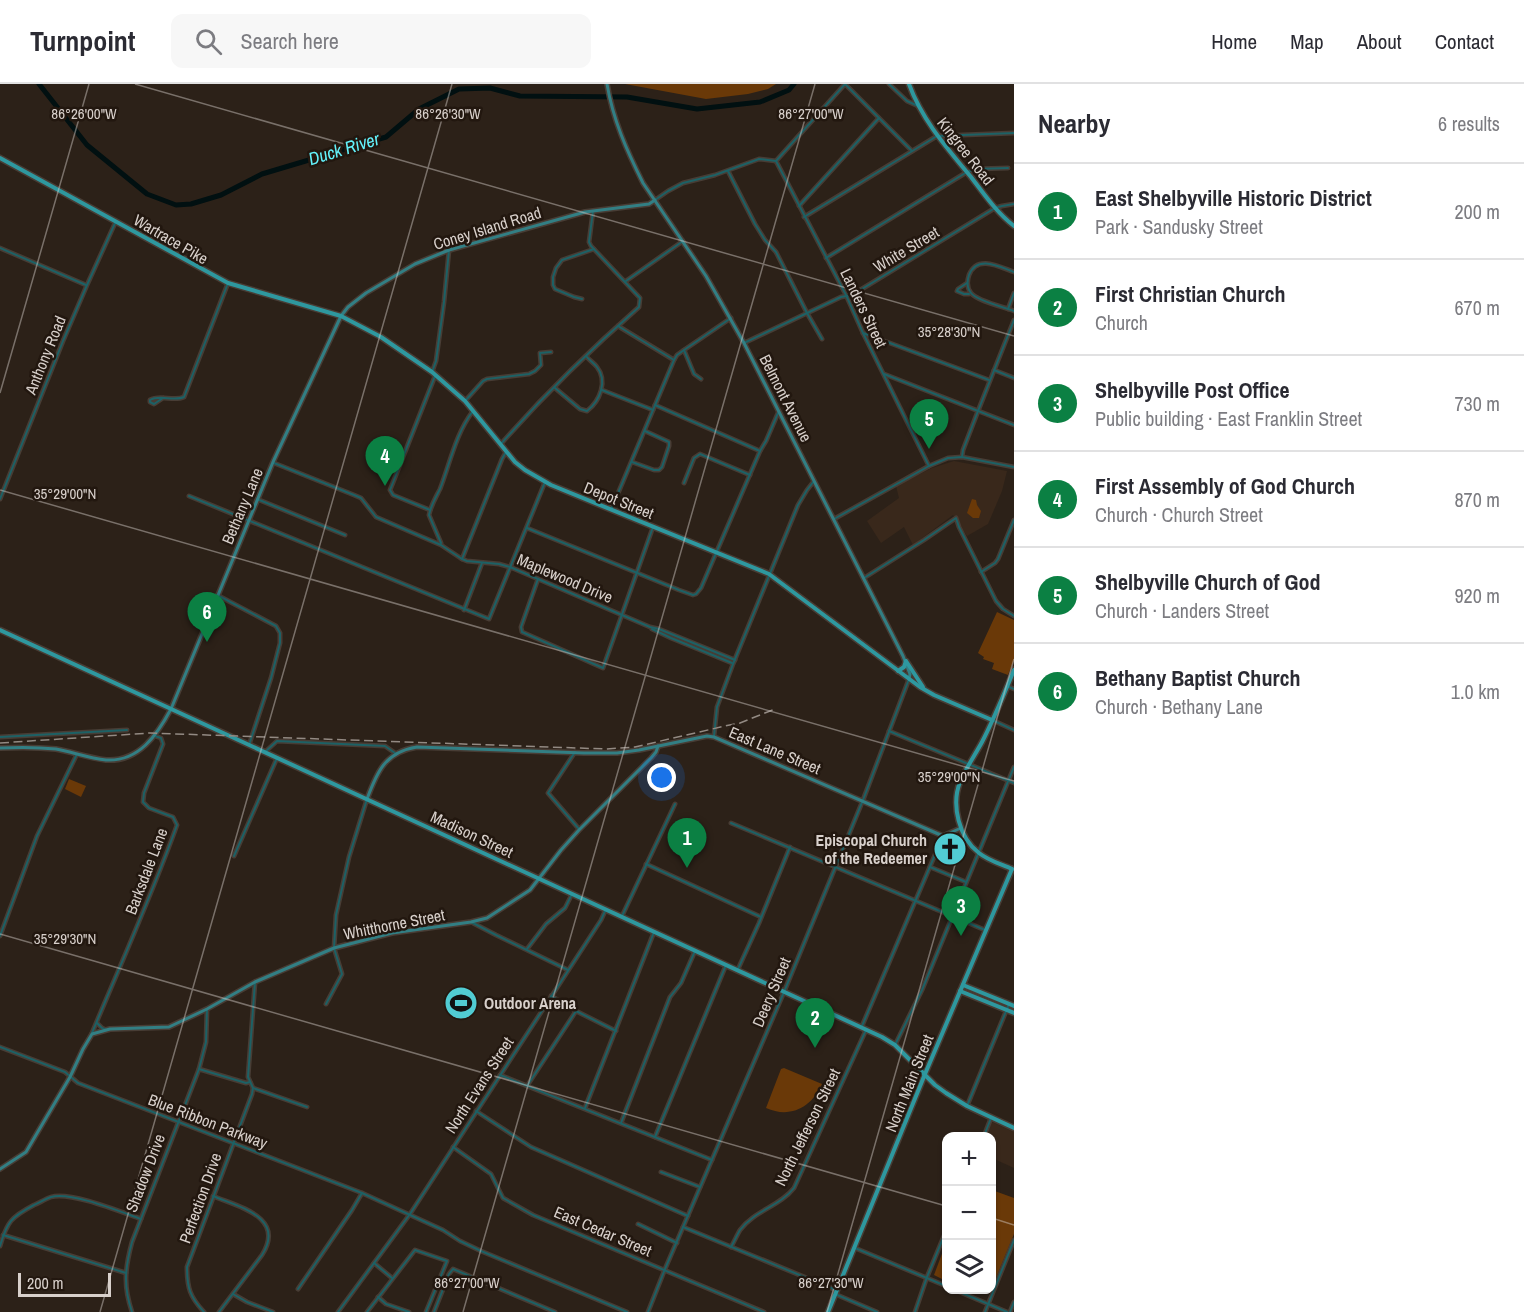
<!DOCTYPE html>
<html lang="en">
<head>
<meta charset="utf-8">
<style>
  body { margin:0; font-family:"Archivo Narrow",sans-serif; background:#f7f7f7; color:#2b2b33 }
  .controls { position:absolute; right:18px; bottom:18px; display:grid; overflow:hidden; border-radius:12px; box-shadow:0 2px 4px #0004 }
  .controls button { width:54px; height:54px; display:grid; place-items:center; padding:0; border:0; border-bottom:2px solid #e1e1e2; background:#fff; color:#2b2b33; font:30px sans-serif }
  .scale { position:absolute; left:18px; bottom:15px; width:93px; box-sizing:border-box; padding-left:6px; border:3px solid #d8d0cb; border-top:0; font-size:16px; line-height:21px; white-space:nowrap; color:#d8d0cb; -webkit-text-stroke:4px #22170f; paint-order:stroke }
  .you { position:absolute; left:662px; top:694px; width:21px; height:21px; margin:-15px; border:4px solid #fff; border-radius:50%; background:#1a73e8; box-shadow:0 0 0 9px #1a73e833 }
  .badge { display:grid; place-items:center; width:39px; height:39px; border-radius:50%; background:#0b8043; color:#fff; font-size:20px; font-weight:700 }
  .pin { position:absolute; translate:-50% -50px; filter:drop-shadow(0 2px 3px #0008) }
  .pin::after { content:''; position:absolute; top:32px; width:21px; height:18px; background:inherit; clip-path:polygon(0 0,100% 0,50% 100%) }
  .list { margin:0; padding:0; list-style:none }
  h2 { display:flex; justify-content:space-between; align-items:center; height:78px; margin:0; padding:0 24px; font-size:26px }
  h2 small { font-size:20px; font-weight:400; color:#7c7c81 }
  .list li { display:grid; grid-template-columns:39px 1fr auto; gap:18px; align-items:center; box-sizing:border-box; height:96px; padding:0 24px; border-top:2px solid #e1e1e2 }
  .list b { display:block; font-size:22px; white-space:nowrap }
  .list p { margin:0; font-size:20px; white-space:nowrap; color:#7c7c81 }
  .list em { font-size:20px; font-style:normal; color:#7c7c81 }
  .icon { flex:none; width:33px; height:33px; fill:none; stroke:currentColor; stroke-width:2; stroke-linecap:round; stroke-linejoin:round }
  .map { position:relative; flex:none; width:1014px; height:1228px; overflow:hidden }
  header { display:flex; align-items:center; gap:36px; box-sizing:border-box; height:84px; padding:0 30px; background:#fff; border-bottom:2px solid #e1e1e2 }
  header strong { font-size:28px }
  nav { display:flex; gap:33px; margin-inline-start:auto; font-size:21px }
  .search { width:420px; height:54px; background:#f7f7f7; display:flex; align-items:center; gap:15px; box-sizing:border-box; padding:0 21px; border-radius:12px; color:#7c7c81; font-size:22px }
  main { display:flex }
  aside { flex:1; background:#fff }
  .map>svg:first-child { display:block }
  .built { fill:#39281b }
  .green { fill:#6a3908 }
  .lines { fill:none; stroke-linecap:round; stroke-linejoin:round }
  .river { stroke:#011011; stroke-width:5 }
  .street-casing { stroke:#483d35; stroke-width:5 }
  .secondary-casing { stroke:#483d35; stroke-width:6 }
  .primary-casing { stroke:#483d35; stroke-width:7 }
  .street { stroke:#1d6165; stroke-width:2 }
  .secondary { stroke:#327f84; stroke-width:3 }
  .primary { stroke:#2e989f; stroke-width:4 }
  .rail { stroke:#938a83; stroke-width:1.5; stroke-dasharray:9 4.5; stroke-linecap:butt }
  .ticks { fill:none; stroke:#d8d0cb; stroke-width:1.5; stroke-opacity:0.45 }
  .labels { text-anchor:middle; stroke-width:5; stroke-linejoin:round; paint-order:stroke }
  .street-label { font-size:16px; fill:#d8d0cb; stroke:#22170f }
  .poi-label { font-size:16px; font-weight:bold; fill:#d8d0cb; stroke:#22170f; text-anchor:end }
  .water-label { font-size:18px; font-style:italic; fill:#63f2fb; stroke:#22170f }
  .ticks-label { font-size:15px; text-anchor:middle; fill:#d8d0cb; stroke:#22170f; stroke-width:5; stroke-linejoin:round; paint-order:stroke }
</style>
</head>
<body>
<header>
<strong>Turnpoint</strong>
<div class="search"><svg class="icon" aria-label="search" viewBox="0 0 24 24"><circle cx="10" cy="10" r="6"/><path d="M15 15l6 6"/></svg>Search here</div>
<nav><a>Home</a><a>Map</a><a>About</a><a>Contact</a></nav>
</header>
<main>
<div class="map">
<svg width="1014" height="1228" viewBox="0 0 1014 1228">
  <rect width="100%" height="100%" fill="#2c2118"/>
  <g class="built">
    <polygon points="954,377 1007,387 1002,407 988,440 967,452 953,431 913,461 904,443 881,459 867,437 899,414 896,402 932,384"/>
    <polygon points="992,1038 1014,1048 1014,1084 992,1074 992,1052 986,1052"/>
  </g>
  <g class="green">
    <polygon points="625,0 776,0 768,5 748,10 706,15"/>
    <polygon points="972,415 976,416 977,421 981,427 979,434 973,434 967,429"/>
    <polygon points="997,528 1014,536 1014,576 1008,591 992,585 994,579 983,575 984,573 978,569"/>
    <polygon points="69,695 86,702 81,713 65,705"/>
    <path d="M784,984L822,1000C812,1023 790,1035 766,1024L781,985Z"/>
    <polygon points="992,1106 1014,1114 1014,1150 992,1204"/>
    <polygon points="946,1159 946,1197 934,1191"/>
  </g>
  <g class="lines">
    <polyline class="river" points="39,0 87,61 147,110 176,121 191,120 221,111 262,90 386,53 419,25 459,5 490,4 520,12 627,13 697,25 760,18 789,6 794,0"/>
    <g class="street-casing">
      <g id="street">
        <polyline points="845,0 912,67"/>
        <polyline points="889,0 907,17 918,22"/>
        <polyline points="776,77 846,211 863,249 929,382"/>
        <polyline points="728,87 755,140 765,156 776,168 807,229 822,255"/>
        <polyline points="655,116 668,107 683,99 715,91 759,75 776,77 845,0"/>
        <polyline points="799,122 879,34"/>
        <polyline points="804,133 937,52 1014,49"/>
        <polyline points="0,164 86,201"/>
        <polyline points="826,174 967,88 975,85 1008,84"/>
        <path d="M1014,188C1000,183 977,170 969,191C967,197 967,204 971,209C977,217 1004,223 1014,227"/>
        <polyline points="626,197 683,157"/>
        <polyline points="967,199 958,205 957,207 964,210 969,210"/>
        <polyline points="582,215 574,213 555,205 553,201 553,193 556,184 562,176 594,165"/>
        <polyline points="1008,225 1014,209"/>
        <polyline points="618,242 674,276"/>
        <polyline points="863,249 989,296"/>
        <polyline points="744,259 841,213 852,211 995,124 1002,122 1014,120"/>
        <polyline points="684,266 694,290 701,295"/>
        <polyline points="994,286 1014,294"/>
        <polyline points="432,288 436,277 444,218 449,166"/>
        <polyline points="884,290 1014,341"/>
        <path d="M555,304L580,325L587,327C600,317 608,297 597,283C594,279 589,276 586,272"/>
        <polyline points="602,306 653,326"/>
        <path d="M163,314L154,320L150,318V316C160,310 174,318 184,313L228,199"/>
        <polyline points="465,317 483,297 487,295 529,290 535,287 541,281 540,269 551,268"/>
        <polyline points="655,321 760,367"/>
        <path d="M500,361C543,312 590,266 639,223L640,214L591,162L589,158L593,127"/>
        <polyline points="962,373 963,366 978,327 1014,236"/>
        <polyline points="632,378 654,386 659,386 662,383 669,362 669,358 645,347"/>
        <polyline points="274,379 354,411 361,414 376,433 441,461 462,475 467,477 499,480 510,483 650,543 659,545 735,576"/>
        <polyline points="684,399 694,374 700,370 750,391"/>
        <polyline points="189,412 489,535 545,398"/>
        <polyline points="0,415 63,257 87,201 116,137"/>
        <polyline points="257,415 345,451"/>
        <polyline points="430,426 393,411 390,406 435,292"/>
        <polyline points="611,426 674,276 677,271 684,266 731,234"/>
        <polyline points="834,435 929,382 948,374 962,373 1014,383"/>
        <polyline points="527,444 679,506 693,511 696,510 701,504 760,367 766,357 778,329"/>
        <path d="M441,459L429,431C431,421 436,413 440,405C450,379 456,349 473,327"/>
        <polyline points="462,475 502,375 506,368"/>
        <polyline points="981,488 995,479 998,475 1014,436"/>
        <polyline points="864,494 924,456 956,434 959,443 996,517 1003,525 1014,532"/>
        <polyline points="538,495 521,543 522,548 603,584 653,443"/>
        <polyline points="217,511 276,542 280,549 280,559 271,594 249,661"/>
        <polyline points="464,526 482,479"/>
        <polyline points="652,545 671,554 732,579"/>
        <polyline points="1007,602 1014,605"/>
        <polyline points="992,636 1014,646"/>
        <polyline points="889,647 1014,699"/>
        <polyline points="714,652 717,623 733,580 798,421 807,406 814,397"/>
        <polyline points="0,653 127,646"/>
        <polyline points="265,668 277,657 385,662 395,669"/>
        <polyline points="575,668 548,709 579,745"/>
        <polyline points="731,739 985,846"/>
        <polyline points="234,772 277,674"/>
        <polyline points="646,780 761,833"/>
        <polyline points="930,783 966,798"/>
        <polyline points="622,832 675,720"/>
        <polyline points="471,838 496,851 568,886"/>
        <polyline points="0,852 37,752 77,670"/>
        <polyline points="527,865 546,840 565,824 572,810"/>
        <polyline points="738,885 759,839 790,763"/>
        <polyline points="551,912 576,927 616,947"/>
        <polyline points="326,920 342,890 334,864 336,831 349,773 367,715"/>
        <polyline points="97,939 102,944 106,946"/>
        <polyline points="862,942 943,752"/>
        <path d="M92,949C121,879 152,811 177,741L173,733L149,724L143,718L144,709L163,660L161,654L155,652"/>
        <polyline points="895,961 922,906 1014,683"/>
        <polyline points="0,963 65,988 78,999 362,1109 443,1146 460,1157 481,1167 627,1228"/>
        <polyline points="199,985 246,999 250,998"/>
        <polyline points="500,991 712,1076"/>
        <polyline points="527,1002 576,927"/>
        <polyline points="253,1004 307,1023"/>
        <polyline points="967,1022 1009,920"/>
        <polyline points="585,1024 654,848"/>
        <polyline points="476,1027 531,1063 688,1132"/>
        <polyline points="621,1039 670,913 681,899 695,867"/>
        <polyline points="984,1052 991,1034"/>
        <polyline points="655,1053 726,881"/>
        <polyline points="453,1063 491,1090 503,1114 533,1131 764,1228"/>
        <polyline points="661,1088 700,1103"/>
        <path d="M213,1112C239,1123 286,1133 262,1171L219,1228"/>
        <polyline points="638,1140 677,1159"/>
        <polyline points="683,1143 836,1206"/>
        <polyline points="3,1151 126,1189"/>
        <path d="M0,1162C7,1138 11,1133 34,1121C39,1119 45,1115 51,1113C70,1107 121,1128 141,1135"/>
        <path d="M731,1163C734,1158 737,1151 740,1146C754,1127 780,1122 794,1104L866,946"/>
        <polyline points="855,1164 946,1202"/>
        <polyline points="374,1179 392,1194"/>
        <polyline points="298,1205 352,1126 362,1109"/>
        <polyline points="955,1206 1007,1228"/>
        <polyline points="233,1210 247,1218 273,1228"/>
        <polyline points="835,1210 877,1228"/>
        <polyline points="378,1213 386,1220 409,1228"/>
        <path d="M132,1228C123,1202 125,1184 132,1158L199,985L206,958L207,925"/>
        <path d="M204,1228C190,1213 187,1204 187,1183L252,1010L253,1004L248,993L255,898"/>
        <polyline points="338,1228 410,1130 601,836 606,825"/>
        <polyline points="367,1228 415,1166 447,1177 426,1228"/>
        <polyline points="434,1228 449,1190 453,1185 555,1228"/>
        <polyline points="648,1228 665,1185 784,908 863,716 909,595"/>
        <polyline points="915,1228 927,1193 946,1147"/>
        <polyline points="985,1228 1014,1156"/>
        <polyline points="1010,1228 1014,1218"/>
      </g>
    </g>
    <g class="secondary-casing">
      <g id="secondary">
        <path d="M607,0C613,36 627,67 643,99L706,192L744,259L903,572L910,590L909,595"/>
        <path d="M0,664C19,663 37,663 56,665C72,668 89,674 106,676C139,678 157,651 171,625L273,378L341,232L348,223L366,209L415,180L449,166L585,128L649,120L655,116"/>
        <path d="M367,715C377,688 385,668 417,663L584,669H617L639,666L707,652L714,653L943,752L961,744"/>
        <polyline points="0,1085 26,1068 70,993 83,965 92,950 110,945 169,943 207,925 255,898 334,864 392,849 471,838 487,834 530,806 561,766 579,746 651,674 656,668 658,662"/>
      </g>
    </g>
    <g class="primary-casing">
      <g id="primary">
        <path d="M909,0C922,36 947,64 971,93C984,110 997,129 1014,142"/>
        <polyline points="0,74 228,199 341,232 381,253 432,288 465,317 515,378 525,386 551,401 769,490 920,603 934,611 992,636"/>
        <polyline points="0,546 882,953 895,961 935,1001 946,1009 967,1022 1014,1044"/>
        <polyline points="898,587 904,583 906,577 923,603"/>
        <path d="M1012,785C1001,780 989,777 979,769C959,754 951,721 960,698C966,684 975,671 982,658C994,635 1004,610 1014,586"/>
        <polyline points="963,901 1014,922"/>
        <polyline points="960,907 1014,929"/>
        <polyline points="828,1228 925,990 1012,785"/>
      </g>
    </g>
    <use href="#street" class="street"/>
    <use href="#secondary" class="secondary"/>
    <use href="#primary" class="primary"/>
    <polyline class="rail" points="0,659 150,649 606,665 635,663 725,642 740,639 775,625"/>
  </g>
  <path class="ticks" d="M135,0L1014,252M0,309L89,0M0,406L1014,697M0,850L946,1122M992,1134L1014,1141M100,1228L452,0M463,1228L815,0M827,1228L1014,575"/>
  <defs>
    <g id="church-disc" transform="scale(1.725)"><circle r="9.5" fill="#51ccd3" stroke="#22170f"/><path d="M-1.2-6h2.4v3.5h3.3v2.4h-3.3V6h-2.4V-.1h-3.3v-2.4h3.3Z" fill="#111"/></g>
    <g id="stadium-disc" transform="scale(1.725)"><circle r="9.5" fill="#51ccd3" stroke="#22170f"/><path d="M0-5a6.5 5 0 1 0 0 10a6.5 5 0 1 0 0-10ZM-3.5-1.8h7v3.6h-7Z" fill="#111"/></g>
  </defs>
  <g fill-rule="evenodd">
    <use href="#church-disc" x="950" y="765"/>
    <use href="#stadium-disc" x="461" y="919"/>
  </g>
  <g class="labels">
    <g class="street-label">
      <text transform="translate(966 67) rotate(52)" y="6">Kingree Road</text>
      <text transform="translate(487 144) rotate(-17)" y="6">Coney Island Road</text>
      <text transform="translate(171 155) rotate(30)" y="6">Wartrace Pike</text>
      <text transform="translate(906 165) rotate(-31)" y="6">White Street</text>
      <text transform="translate(864 224) rotate(64)" y="6">Landers Street</text>
      <text transform="translate(45 271) rotate(-68)" y="6">Anthony Road</text>
      <text transform="translate(786 314) rotate(63)" y="6">Belmont Avenue</text>
      <text transform="translate(619 416) rotate(22)" y="6">Depot Street</text>
      <text transform="translate(242 422) rotate(-67)" y="6">Bethany Lane</text>
      <text transform="translate(565 494) rotate(23)" y="6">Maplewood Drive</text>
      <text transform="translate(775 666) rotate(23)" y="6">East Lane Street</text>
      <text transform="translate(472 750) rotate(25)" y="6">Madison Street</text>
      <text transform="translate(146 787) rotate(-69)" y="6">Barksdale Lane</text>
      <text transform="translate(394 840) rotate(-11)" y="6">Whitthorne Street</text>
      <text transform="translate(771 908) rotate(-67)" y="6">Deery Street</text>
      <text transform="translate(909 999) rotate(-68)" y="6">North Main Street</text>
      <text transform="translate(479 1001) rotate(-57)" y="6">North Evans Street</text>
      <text transform="translate(208 1037) rotate(21)" y="6">Blue Ribbon Parkway</text>
      <text transform="translate(807 1043) rotate(-64)" y="6">North Jefferson Street</text>
      <text transform="translate(145 1089) rotate(-69)" y="6">Shadow Drive</text>
      <text transform="translate(200 1114) rotate(-70)" y="6">Perfection Drive</text>
      <text transform="translate(603 1147) rotate(23)" y="6">East Cedar Street</text>
    </g>
    <g class="poi-label">
      <text x="927" y="762">Episcopal Church<tspan x="927" dy="18">of the Redeemer</tspan></text>
      <text x="484" y="925" text-anchor="start">Outdoor Arena</text>
    </g>
    <g class="water-label">
      <text transform="translate(344 65) rotate(-17)" y="6">Duck River</text>
    </g>
  </g>
  <g class="ticks-label">
    <text x="84" y="35">86°26'00"W</text>
    <text x="448" y="35">86°26'30"W</text>
    <text x="811" y="35">86°27'00"W</text>
    <text x="949" y="253">35°28'30"N</text>
    <text x="65" y="415">35°29'00"N</text>
    <text x="949" y="698">35°29'00"N</text>
    <text x="65" y="860">35°29'30"N</text>
    <text x="467" y="1204">86°27'00"W</text>
    <text x="831" y="1204">86°27'30"W</text>
  </g>
</svg>
<div class="controls">
<button>+</button>
<button>−</button>
<button><svg class="icon" aria-label="layers" viewBox="0 0 24 24"><path d="M12 4l9 5-9 5-9-5zM3 14l9 5 9-5"/></svg></button>
</div>
<div class="scale">200 m</div>
<div class="you"></div>
<div class="pin badge" style="left:687px;top:784px">1</div>
<div class="pin badge" style="left:815px;top:964px">2</div>
<div class="pin badge" style="left:961px;top:852px">3</div>
<div class="pin badge" style="left:385px;top:402px">4</div>
<div class="pin badge" style="left:929px;top:365px">5</div>
<div class="pin badge" style="left:207px;top:558px">6</div>
</div>
<aside>
<h2>Nearby<small>6 results</small></h2>
<ul class="list">
<li><span class="badge">1</span><div><b>East Shelbyville Historic District</b><p>Park · Sandusky Street</p></div><em>200 m</em></li>
<li><span class="badge">2</span><div><b>First Christian Church</b><p>Church</p></div><em>670 m</em></li>
<li><span class="badge">3</span><div><b>Shelbyville Post Office</b><p>Public building · East Franklin Street</p></div><em>730 m</em></li>
<li><span class="badge">4</span><div><b>First Assembly of God Church</b><p>Church · Church Street</p></div><em>870 m</em></li>
<li><span class="badge">5</span><div><b>Shelbyville Church of God</b><p>Church · Landers Street</p></div><em>920 m</em></li>
<li><span class="badge">6</span><div><b>Bethany Baptist Church</b><p>Church · Bethany Lane</p></div><em>1.0 km</em></li>
</ul>
</aside>
</main>
</body>
</html>
